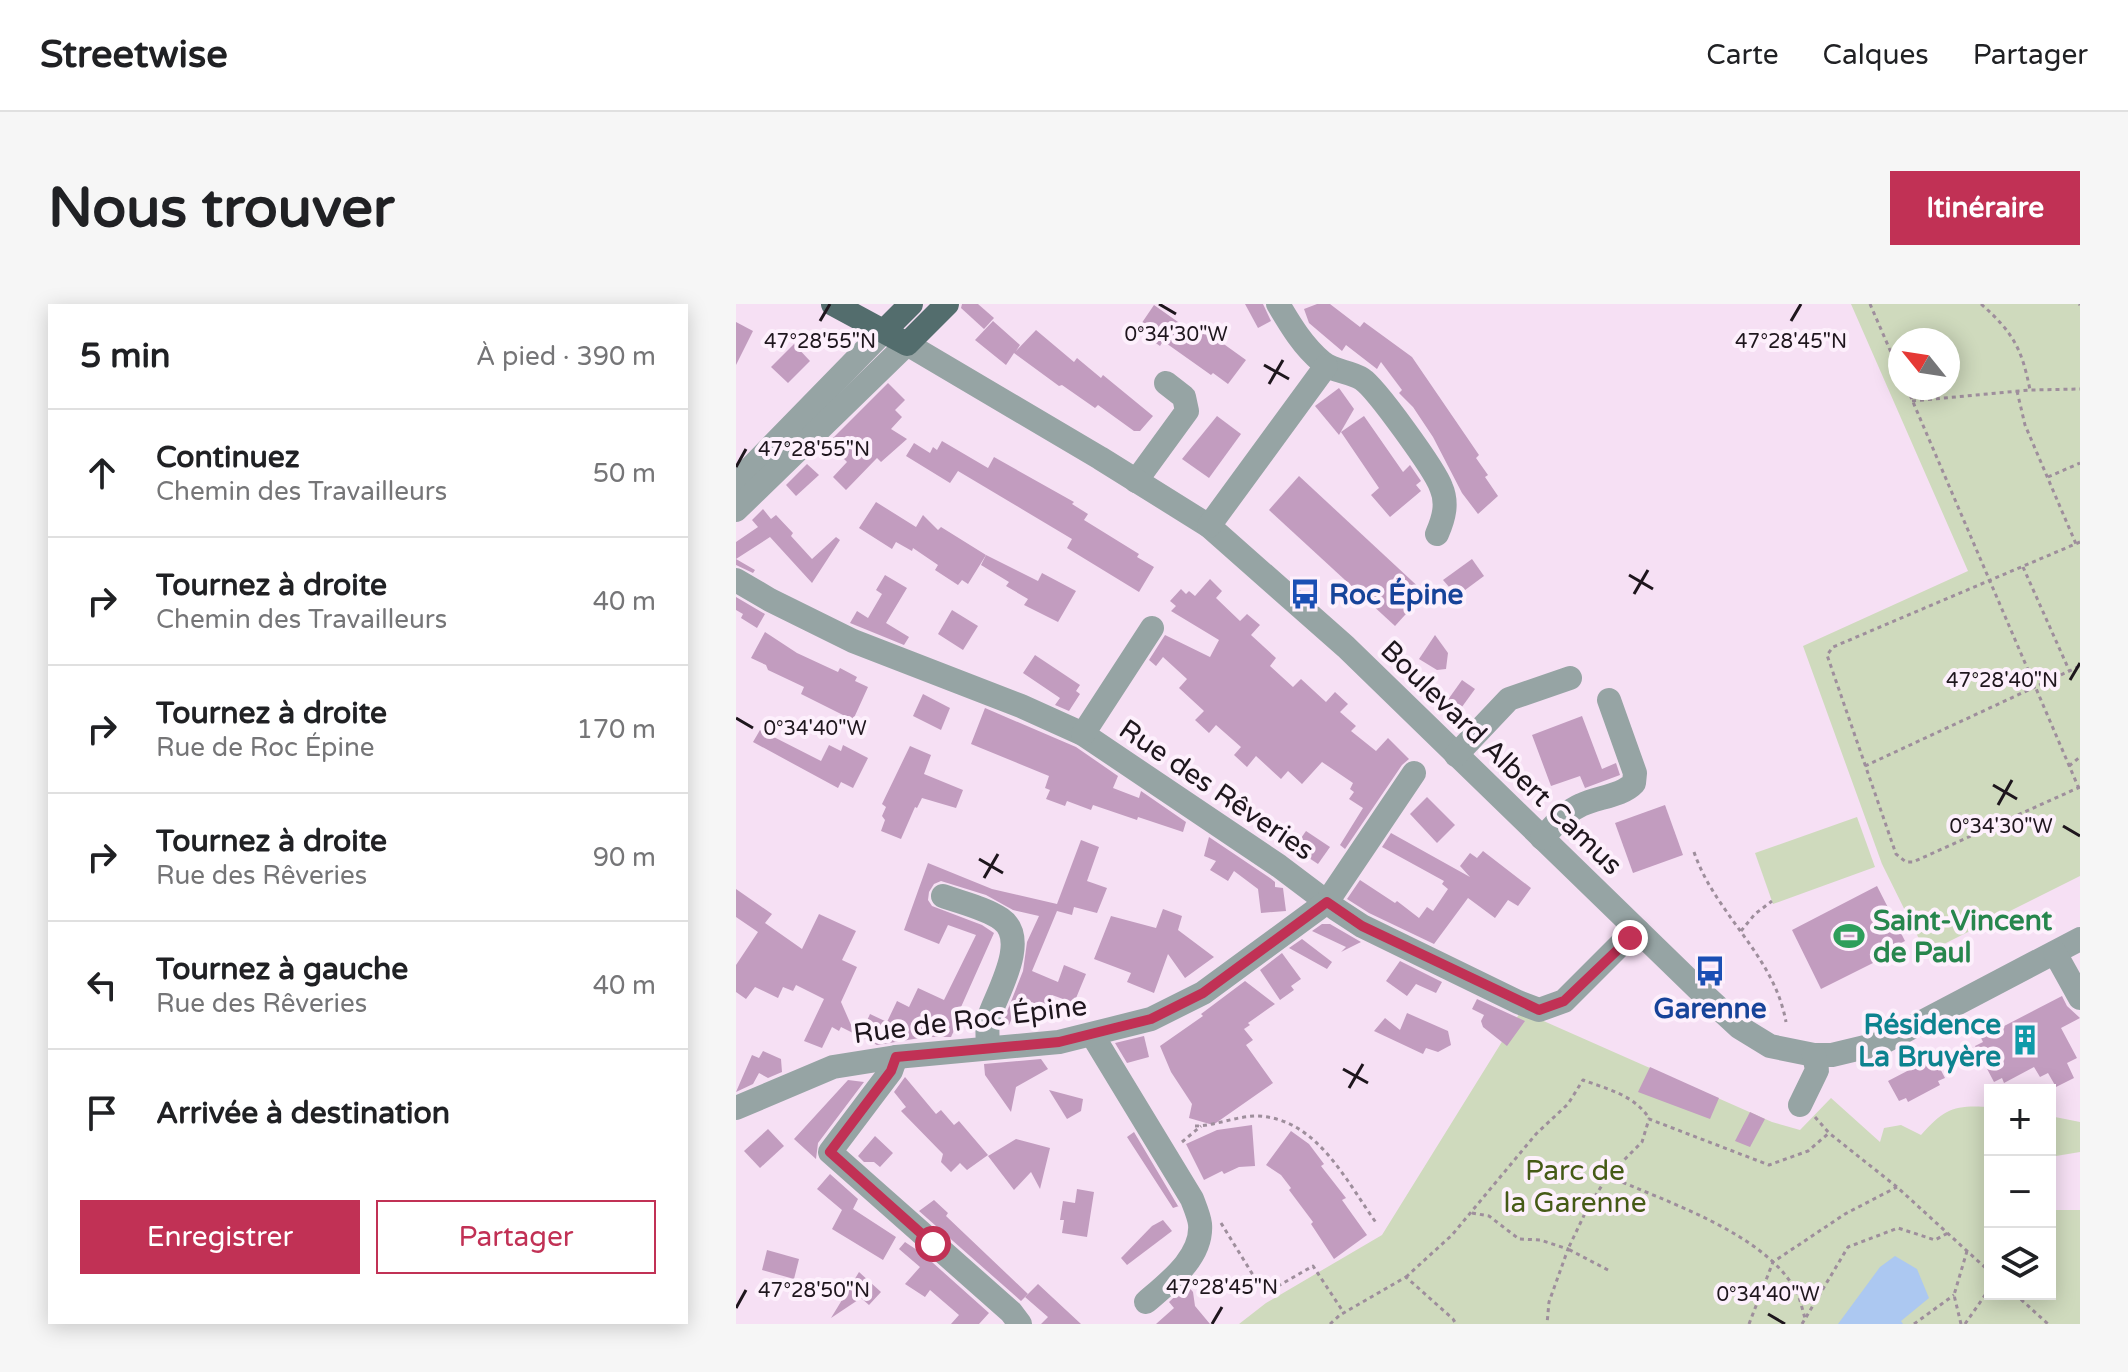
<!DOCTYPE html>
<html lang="fr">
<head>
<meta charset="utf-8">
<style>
  body { margin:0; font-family:"Varela Round",sans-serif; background:#f6f6f6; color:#202124 }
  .controls { position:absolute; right:24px; bottom:24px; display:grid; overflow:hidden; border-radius:0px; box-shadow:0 4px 20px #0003 }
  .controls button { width:72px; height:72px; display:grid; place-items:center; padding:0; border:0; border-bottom:2px solid #e0e0e0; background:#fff; color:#202124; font:40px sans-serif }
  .compass { position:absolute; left:1152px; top:24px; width:72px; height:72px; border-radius:50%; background:#fff; box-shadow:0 4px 20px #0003; rotate:300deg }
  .stop { position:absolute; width:24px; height:24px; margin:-18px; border:6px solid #c13155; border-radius:50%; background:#fff }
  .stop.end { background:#c13155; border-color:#fff; box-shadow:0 2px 8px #0008 }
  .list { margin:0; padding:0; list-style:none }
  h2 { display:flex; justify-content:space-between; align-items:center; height:104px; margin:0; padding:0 32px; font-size:34px }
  h2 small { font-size:26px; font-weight:400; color:#757577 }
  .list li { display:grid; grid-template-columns:52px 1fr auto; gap:24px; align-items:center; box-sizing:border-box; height:128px; padding:0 32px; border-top:2px solid #e0e0e0 }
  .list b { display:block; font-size:30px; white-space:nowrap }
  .list p { margin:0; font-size:26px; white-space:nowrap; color:#757577 }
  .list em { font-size:26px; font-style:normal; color:#757577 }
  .actions { display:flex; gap:16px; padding:24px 32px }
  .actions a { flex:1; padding:18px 0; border:2px solid #c13155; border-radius:0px; text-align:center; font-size:28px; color:#c13155 }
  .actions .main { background:#c13155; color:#fff }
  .icon { flex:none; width:44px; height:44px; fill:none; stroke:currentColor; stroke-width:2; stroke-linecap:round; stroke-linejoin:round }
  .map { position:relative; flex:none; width:1344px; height:1020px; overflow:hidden; border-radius:0px }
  header { display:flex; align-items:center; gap:48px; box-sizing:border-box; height:112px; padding:0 40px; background:#fff; border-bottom:2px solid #e0e0e0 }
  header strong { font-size:38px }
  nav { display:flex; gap:44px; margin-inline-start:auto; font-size:28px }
  .intro { display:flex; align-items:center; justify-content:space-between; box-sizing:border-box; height:192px; padding:0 48px }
  h1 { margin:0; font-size:56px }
  .button { padding:20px 36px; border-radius:0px; background:#c13155; color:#fff; font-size:28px; font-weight:700 }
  main { display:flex; gap:48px; padding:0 48px }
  aside { flex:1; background:#fff; border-radius:0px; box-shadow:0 4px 20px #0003 }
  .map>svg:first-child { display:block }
  .green { fill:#cfdabd; fill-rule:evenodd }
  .water { fill:#acc8f1 }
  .building { fill:#c29cbf }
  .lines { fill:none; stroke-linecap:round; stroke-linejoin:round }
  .path { stroke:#9e8e9c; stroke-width:3; stroke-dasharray:4 4; stroke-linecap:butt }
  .minor { stroke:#96a4a4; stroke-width:24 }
  .major { stroke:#536d6d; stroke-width:24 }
  .route { stroke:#c13155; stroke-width:10 }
  .ticks { fill:none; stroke:#1e161d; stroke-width:3 }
  .labels { text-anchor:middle; stroke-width:8; stroke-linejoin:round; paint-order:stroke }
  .transit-label { font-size:28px; font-weight:bold; fill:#164399; stroke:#fdf0fc; text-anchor:start }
  .street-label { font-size:28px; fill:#1e161d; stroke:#fdf0fc }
  .leisure-label { font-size:28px; font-weight:bold; fill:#27864d; stroke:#fdf0fc; text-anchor:start }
  .culture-label { font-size:28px; font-weight:bold; fill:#0d838f; stroke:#fdf0fc; text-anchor:end }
  .park-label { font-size:28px; fill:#455a16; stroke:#fdf0fc }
  .ticks-label { font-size:20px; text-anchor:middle; fill:#1e161d; stroke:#fdf0fc; stroke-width:8; stroke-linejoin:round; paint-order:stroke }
</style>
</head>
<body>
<header>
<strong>Streetwise</strong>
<nav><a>Carte</a><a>Calques</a><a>Partager</a></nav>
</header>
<div class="intro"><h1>Nous trouver</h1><a class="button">Itinéraire</a></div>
<main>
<aside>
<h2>5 min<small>À pied · 390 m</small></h2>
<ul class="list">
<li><svg class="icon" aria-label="ahead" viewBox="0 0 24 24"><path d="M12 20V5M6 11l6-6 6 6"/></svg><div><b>Continuez</b><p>Chemin des Travailleurs</p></div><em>50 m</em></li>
<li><svg class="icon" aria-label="right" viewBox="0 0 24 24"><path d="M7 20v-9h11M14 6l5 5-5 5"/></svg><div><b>Tournez à droite</b><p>Chemin des Travailleurs</p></div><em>40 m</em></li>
<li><svg class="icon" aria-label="right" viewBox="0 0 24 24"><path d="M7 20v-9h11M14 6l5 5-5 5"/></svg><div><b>Tournez à droite</b><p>Rue de Roc Épine</p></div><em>170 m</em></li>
<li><svg class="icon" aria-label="right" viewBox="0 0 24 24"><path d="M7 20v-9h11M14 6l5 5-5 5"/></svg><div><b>Tournez à droite</b><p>Rue des Rêveries</p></div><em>90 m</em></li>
<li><svg class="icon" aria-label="left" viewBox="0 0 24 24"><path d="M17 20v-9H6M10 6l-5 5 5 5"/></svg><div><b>Tournez à gauche</b><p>Rue des Rêveries</p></div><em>40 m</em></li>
<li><svg class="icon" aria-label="arrive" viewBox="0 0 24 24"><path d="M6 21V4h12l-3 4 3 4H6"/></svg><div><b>Arrivée à destination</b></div></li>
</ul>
<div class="actions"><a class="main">Enregistrer</a><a>Partager</a></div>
</aside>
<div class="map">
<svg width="1344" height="1020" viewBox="0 0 1344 1020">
  <rect width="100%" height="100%" fill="#f6e0f4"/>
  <g class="green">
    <path d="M1115,0H1344V572L1190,649L1146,560L1067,342L1232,267ZM1164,36H1212V84H1164Z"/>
    <polygon points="1121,513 1139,563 1037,600 1019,549"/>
    <path d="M785,707L1036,818L1064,826L1095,794L1144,838L1148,824L1165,821L1185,831C1209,804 1218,801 1254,803V990H1314V906H1344V1020H503L530,999L646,931Z"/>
    <polygon points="1314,812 1344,818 1344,848 1314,853"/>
  </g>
  <polygon class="water" points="1159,952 1181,965 1193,994 1165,1017 1167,1020 1102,1020 1144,963"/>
  <g class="building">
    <polygon points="226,0 242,0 258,14 248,25 225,4"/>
    <polygon points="509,0 527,0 535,17 522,24"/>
    <polygon points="581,0 594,0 624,23 628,18 676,53 743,151 740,154 752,171 749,173 762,192 742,210 726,189 697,133 677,103 663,89 666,86 645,58 641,65 610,41 606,47 573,19 568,5"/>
    <polygon points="418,1 459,30 464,23 510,56 492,80 477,69 475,71 427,37 424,42 401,26"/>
    <polygon points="257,17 284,41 280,47 300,26 338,58 341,54 365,74 367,71 417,112 404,127 398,127 362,101 359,104 326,81 323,82 278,49 270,61 239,36"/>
    <polygon points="0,18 17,27 0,61"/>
    <polygon points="58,40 74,57 52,79 35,63"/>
    <polygon points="152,79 169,96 159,106 166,113 155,125 171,135 145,158 141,154 110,186 97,173 111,158 92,139"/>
    <polygon points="603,84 618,105 603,131 579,102"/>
    <polygon points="481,112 505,130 473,174 446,155"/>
    <polygon points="628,112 667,168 674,161 685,177 680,181 685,187 654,213 635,191 643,184 605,128"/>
    <polygon points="206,137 252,164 258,153 338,198 336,200 352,210 348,216 403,250 401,253 418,263 403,288 331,244 336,235 222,167 214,179 170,152 178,139 194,149 197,143 201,146"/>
    <polygon points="71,160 83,171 60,192 50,181"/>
    <polygon points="563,172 689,289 659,322 533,206"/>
    <polygon points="140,198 180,223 187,211 202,226 205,223 250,251 232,280 226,276 222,281 199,266 202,261 177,244 176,247 160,238 156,245 123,224"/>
    <polygon points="27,205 35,215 40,211 57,229 55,232 76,255 100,233 104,236 76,279 34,233 0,255 19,266 17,269 0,261 0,238 22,223 16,216"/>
    <polygon points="250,251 302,277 306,269 340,287 322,318 288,301 292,295 270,282 273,278 245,261"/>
    <polygon points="736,255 748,272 721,292 707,276"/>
    <polygon points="149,271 171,284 150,319 173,333 168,341 114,319 121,307 132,314 146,290 140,286"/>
    <polygon points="474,275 486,287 480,294 504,317 511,310 524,321 515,331 540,354 534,362 557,383 565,375 590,398 599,388 612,400 604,408 620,422 615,427 640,447 652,434 673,455 666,461 609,545 604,541 627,504 613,495 618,488 614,485 617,479 586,458 566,480 552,467 545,475 520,452 511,463 498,451 505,443 480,421 473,429 459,416 468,407 443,384 451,375 427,353 420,362 413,356 429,331 474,353 483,336 435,307 440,302 434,297 445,285 450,290 453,287 459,292"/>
    <polygon points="0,293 29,310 21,324 5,314 7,310 0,306"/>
    <polygon points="216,306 242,322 227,346 202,330"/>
    <polygon points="29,328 61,349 102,368 104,364 121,373 119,377 132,383 117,416 65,390 68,383 32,366 30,361 15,354"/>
    <polygon points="699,331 712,349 710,365 701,366 683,355"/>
    <polygon points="299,351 344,381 340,387 344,390 333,407 319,401 324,394 287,369"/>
    <polygon points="726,376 739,385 723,407 711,397"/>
    <polygon points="187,390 214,404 205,426 177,412"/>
    <polygon points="249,404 340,443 382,472 377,484 403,494 405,487 450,518 447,528 402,513 401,516 357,501 355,506 331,497 329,502 310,495 314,486 309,484 313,472 235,440"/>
    <polygon points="846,412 866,465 880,459 884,471 849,484 844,472 815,482 796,431"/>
    <polygon points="24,426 85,457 93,441 105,447 107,441 132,454 117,484 105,478 102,484 17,438"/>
    <polygon points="174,442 195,451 188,470 227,486 220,504 186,494 181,504 179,503 165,535 145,527 149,516 146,512 150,503 146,500"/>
    <polygon points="691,493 719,521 701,539 674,510"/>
    <polygon points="929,501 947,551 897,569 879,519"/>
    <polygon points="570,527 594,543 582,560 558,544"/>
    <polygon points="655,529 734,573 724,562 734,549 741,554 747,547 795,584 782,602 772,596 759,614 732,594 698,640 633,609 611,595 624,576 659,599 661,597 683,614 691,603 697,607 712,585 706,580 708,577 646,543"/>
    <polygon points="473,533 534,574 539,578 539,583 547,584 550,607 525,609 522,585 498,567 492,577 474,566 480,557 468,552"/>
    <polygon points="345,536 363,543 351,577 371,584 361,609 338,603 336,611 321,607 296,667 322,678 328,661 350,670 338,699 316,691 310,705 285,693 273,721 267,718 287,667 291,638 303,612 277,606 250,591 205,577 198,580 193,588 192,596 196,602 246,621 258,629 221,712 222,718 215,733 190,733 141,741 124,732 134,710 151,718 161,697 173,703 182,684 208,696 240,631 212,621 203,640 168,626 192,559 256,585 321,600"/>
    <polygon points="1141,582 1169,637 1143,650 1145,655 1085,685 1056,626"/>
    <polygon points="0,585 36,610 29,619 66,645 83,610 120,627 106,656 121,663 105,698 119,730 105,723 103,727 96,723 86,744 68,737 88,695 60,681 57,687 47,683 42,694 19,683 10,695 0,688 0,661 22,628 0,613"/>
    <polygon points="427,605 446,612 442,626 478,653 449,674 432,650 418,689 391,678 395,669 358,655 375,612 420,624"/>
    <polygon points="586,620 594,620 625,638 605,648 610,643 576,627"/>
    <polygon points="566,635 596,658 591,665 553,644"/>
    <polygon points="546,649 565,675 555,682 558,686 544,696 524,666"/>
    <polygon points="664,657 706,678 700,689 680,680 671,692 650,677"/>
    <polygon points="509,677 539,700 512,719 514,721 508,725 517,736 510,741 537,779 477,821 453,814 456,800 435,768 424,742 467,712 465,710"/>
    <polygon points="1326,692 1331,702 1344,714 1325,724 1341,754 1331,759 1338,774 1320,783 1312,769 1304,773 1298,763 1268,779 1266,774 1258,778 1239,742 1247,738 1245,734"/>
    <polygon points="741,695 789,717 771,742 747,723 745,717 748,711 736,705"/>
    <polygon points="671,709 712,727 715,741 702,748 690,744 687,750 638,727 649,714 664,726"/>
    <polygon points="408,732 413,753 391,759 379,739"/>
    <polygon points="27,747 45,755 46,768 32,774 23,769 17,780 0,788 16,751 23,754"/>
    <polygon points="1198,753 1209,774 1202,777 1204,781 1172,798 1170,794 1163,797 1152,777"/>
    <polygon points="305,755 312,765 280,783 275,808 249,771 248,760"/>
    <polygon points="914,763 983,794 974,815 902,788"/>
    <polygon points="169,773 200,810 205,806 218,821 223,817 252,851 231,866 224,859 215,868 205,858 207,850 165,807 170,803 158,788"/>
    <polygon points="112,776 128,778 82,839 80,855 58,835"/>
    <polygon points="313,786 347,795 345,807 331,815"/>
    <polygon points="1014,808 1029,815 1014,843 999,837"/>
    <polygon points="516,821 519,862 503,863 488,870 486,867 468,876 450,840 481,826"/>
    <polygon points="32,825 48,842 24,864 8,847"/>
    <polygon points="555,827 573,840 588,860 585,862 610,894 606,896 631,931 598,955 575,920 577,918 553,886 555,884 545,871 530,861"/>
    <polygon points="398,828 442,902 443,902 437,904 391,833"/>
    <polygon points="139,832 157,849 144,863 138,858 128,858 122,852"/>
    <polygon points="280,835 314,844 304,885 295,868 278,886 252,852"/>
    <polygon points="94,870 122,895 117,905 160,933 147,956 96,925 106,906 81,885"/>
    <polygon points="341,885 358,888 351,933 326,929 328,916 324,916 327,897 339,899"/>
    <polygon points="198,896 212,909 210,912 292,990 285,997 183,907"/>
    <polygon points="427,916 436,927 391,961 385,954 416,922"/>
    <polygon points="169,938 187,950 253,1009 243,1020 215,1020 223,1011 194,986 189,993 169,980 184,963 163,945"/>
    <polygon points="31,946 63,955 58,975 26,966"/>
    <polygon points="123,968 145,988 133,1001 125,994 95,1014"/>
    <polygon points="302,980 345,1020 305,1020 312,1013 289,993"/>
    <polygon points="451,981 457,988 459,1002 474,1020 420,1020 438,1004 433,998"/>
  </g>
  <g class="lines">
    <g class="path">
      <polyline points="1134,0 1164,69"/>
      <path d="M1245,0C1277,28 1286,45 1294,86"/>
      <polyline points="1343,0 1344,1"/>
      <polyline points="1171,84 1344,487"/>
      <polyline points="1281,87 1289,121 1340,240"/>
      <polyline points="1176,97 1294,86 1344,85"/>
      <polyline points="1312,173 1344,159"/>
      <polyline points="1344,238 1097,343 1091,351 1160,550 1170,558 1177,558 1344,483"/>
      <polyline points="1287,263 1333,366"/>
      <polyline points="1129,462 1344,362"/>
      <polyline points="1333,462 1344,453"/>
      <path d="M958,548C979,610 1038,651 1050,718"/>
      <polyline points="1005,627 1019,610 1036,597"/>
      <polyline points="1079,813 1093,829 1161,883 1254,968"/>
      <path d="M459,822C479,822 500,812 521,812C581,814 610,877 641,920"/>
      <polyline points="446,838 465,822"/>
      <path d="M872,872C930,898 1026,928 1059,985C1064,993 1066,1005 1069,1014"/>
      <polyline points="736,909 753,912 783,935 804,936 832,945 813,998 811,1020"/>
      <polyline points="485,919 517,971 542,982 577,962 608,1009"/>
      <polyline points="872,966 832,945 852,903 872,872 906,838 913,815 1033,861 1072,847 1093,829"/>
      <path d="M670,973L716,931L800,830L832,800L847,776C871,785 898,791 913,814"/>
      <polyline points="1279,990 1312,1020"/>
      <polyline points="594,1020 604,1011 670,973 717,1015 720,1020"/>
      <polyline points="1013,1020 1037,958 1109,910 1161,883"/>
      <polyline points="1066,1020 1112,943 1162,924 1199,936 1212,929"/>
      <polyline points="1178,1020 1218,991"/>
      <polyline points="1225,1020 1218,991 1231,947"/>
      <polyline points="1229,1020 1254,984"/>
    </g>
    <g class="minor">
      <path d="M542,0C555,22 567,42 586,58C597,68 614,67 626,75C640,84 699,166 705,183C712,199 708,214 701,230"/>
      <polyline points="400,177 451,107 448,93 430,79"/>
      <polyline points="0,179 149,26"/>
      <polyline points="0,206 171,40 364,154 473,222 610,343 961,684 1003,723 1034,742 1078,751 1096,751 1146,739 1344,635"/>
      <polyline points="473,222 590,62"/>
      <polyline points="0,276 34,296 117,337 285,402 347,430 543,562 600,605 626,622 782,698 803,706 828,697 888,637 902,627"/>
      <polyline points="347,430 416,324"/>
      <polyline points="720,451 773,395 834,374"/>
      <path d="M806,534C818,522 829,508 845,501C862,493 886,492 898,479L899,469L873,396"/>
      <path d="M207,592C226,599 249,604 265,615C294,635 261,689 253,713C250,722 252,734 252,744"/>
      <polyline points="1319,649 1344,694"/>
      <path d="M357,732L456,895C459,903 463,912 464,920C467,953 432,979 410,998"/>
      <polyline points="160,753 155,767 94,848 275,1008 284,1020"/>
      <polyline points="1064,801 1081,766 1078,751"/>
      <polyline points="0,804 97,763 160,753 323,738 415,715 467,689 591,598 678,469"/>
    </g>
    <g class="major">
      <polyline points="97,0 171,40 211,0"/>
      <polyline points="149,26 175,0"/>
    </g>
  </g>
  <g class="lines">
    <polyline class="route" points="197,940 94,848 155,767 160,753 323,738 415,715 467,689 591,598 626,622 803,706 828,697 894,634"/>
  </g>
  <path class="ticks" d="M423,0L440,10M84,17L94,0M1055,17L1065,0M528,61L553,75M533,80L547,56M0,163L10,145M893,271L917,285M898,290L912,266M1334,376L1344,359M0,414L17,424M1257,481L1281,495M1262,501L1276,476M1327,522L1344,532M243,555L267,569M248,574L262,550M607,765L632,779M613,784L627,760M0,1004L10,986M1032,1010L1049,1020M476,1020L486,1003"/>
  <defs>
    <g id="bus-bare" transform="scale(2.4)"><path d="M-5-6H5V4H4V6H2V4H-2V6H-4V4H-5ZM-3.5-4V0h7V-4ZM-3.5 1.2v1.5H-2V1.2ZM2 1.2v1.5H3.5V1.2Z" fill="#1a4fb4" stroke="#fdf0fc" stroke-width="2.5" paint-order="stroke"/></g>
    <g id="stadium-bare" transform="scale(2.4)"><path d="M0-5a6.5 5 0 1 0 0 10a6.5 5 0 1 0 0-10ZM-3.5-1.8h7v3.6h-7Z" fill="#2e9e5b" stroke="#fdf0fc" stroke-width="2.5" paint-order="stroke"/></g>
    <g id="building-bare" transform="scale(2.4)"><path d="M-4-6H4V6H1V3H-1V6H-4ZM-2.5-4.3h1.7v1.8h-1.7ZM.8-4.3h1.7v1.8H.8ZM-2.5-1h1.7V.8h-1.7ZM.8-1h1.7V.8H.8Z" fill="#0f9aa8" stroke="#fdf0fc" stroke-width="2.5" paint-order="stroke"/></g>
  </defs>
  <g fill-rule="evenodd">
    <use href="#bus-bare" x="569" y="290"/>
    <use href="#stadium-bare" x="1113" y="632"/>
    <use href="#bus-bare" x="974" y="667"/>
    <use href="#building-bare" x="1289" y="736"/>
  </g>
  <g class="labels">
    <g class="transit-label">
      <text x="593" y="300">Roc Épine</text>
      <text x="974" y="714" text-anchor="middle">Garenne</text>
    </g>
    <g class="street-label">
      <text transform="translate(766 453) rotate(44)" y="10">Boulevard Albert Camus</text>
      <text transform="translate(481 485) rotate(34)" y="10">Rue des Rêveries</text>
      <text transform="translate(234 715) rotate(-7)" y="10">Rue de Roc Épine</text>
    </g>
    <g class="leisure-label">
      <text x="1137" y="626">Saint-Vincent<tspan x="1137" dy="32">de Paul</tspan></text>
    </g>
    <g class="culture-label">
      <text x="1265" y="730">Résidence<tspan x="1265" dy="32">La Bruyère</tspan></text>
    </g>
    <g class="park-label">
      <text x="839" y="876">Parc de<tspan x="839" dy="32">la Garenne</tspan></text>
    </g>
  </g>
  <g class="ticks-label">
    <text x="440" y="37">0°34'30"W</text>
    <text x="84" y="44">47°28'55"N</text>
    <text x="1055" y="44">47°28'45"N</text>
    <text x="78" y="152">47°28'55"N</text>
    <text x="1266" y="383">47°28'40"N</text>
    <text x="79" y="431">0°34'40"W</text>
    <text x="1265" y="529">0°34'30"W</text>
    <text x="486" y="990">47°28'45"N</text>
    <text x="78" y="993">47°28'50"N</text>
    <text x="1032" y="997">0°34'40"W</text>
  </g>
</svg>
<div class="controls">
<button>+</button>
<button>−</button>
<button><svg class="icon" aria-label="layers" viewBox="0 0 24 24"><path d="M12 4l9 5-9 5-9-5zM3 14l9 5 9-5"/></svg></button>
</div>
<svg class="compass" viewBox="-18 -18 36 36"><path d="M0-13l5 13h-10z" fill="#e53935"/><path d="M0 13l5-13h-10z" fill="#757577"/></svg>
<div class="stop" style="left:197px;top:940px"></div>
<div class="stop end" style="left:894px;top:634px"></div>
</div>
</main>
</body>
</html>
